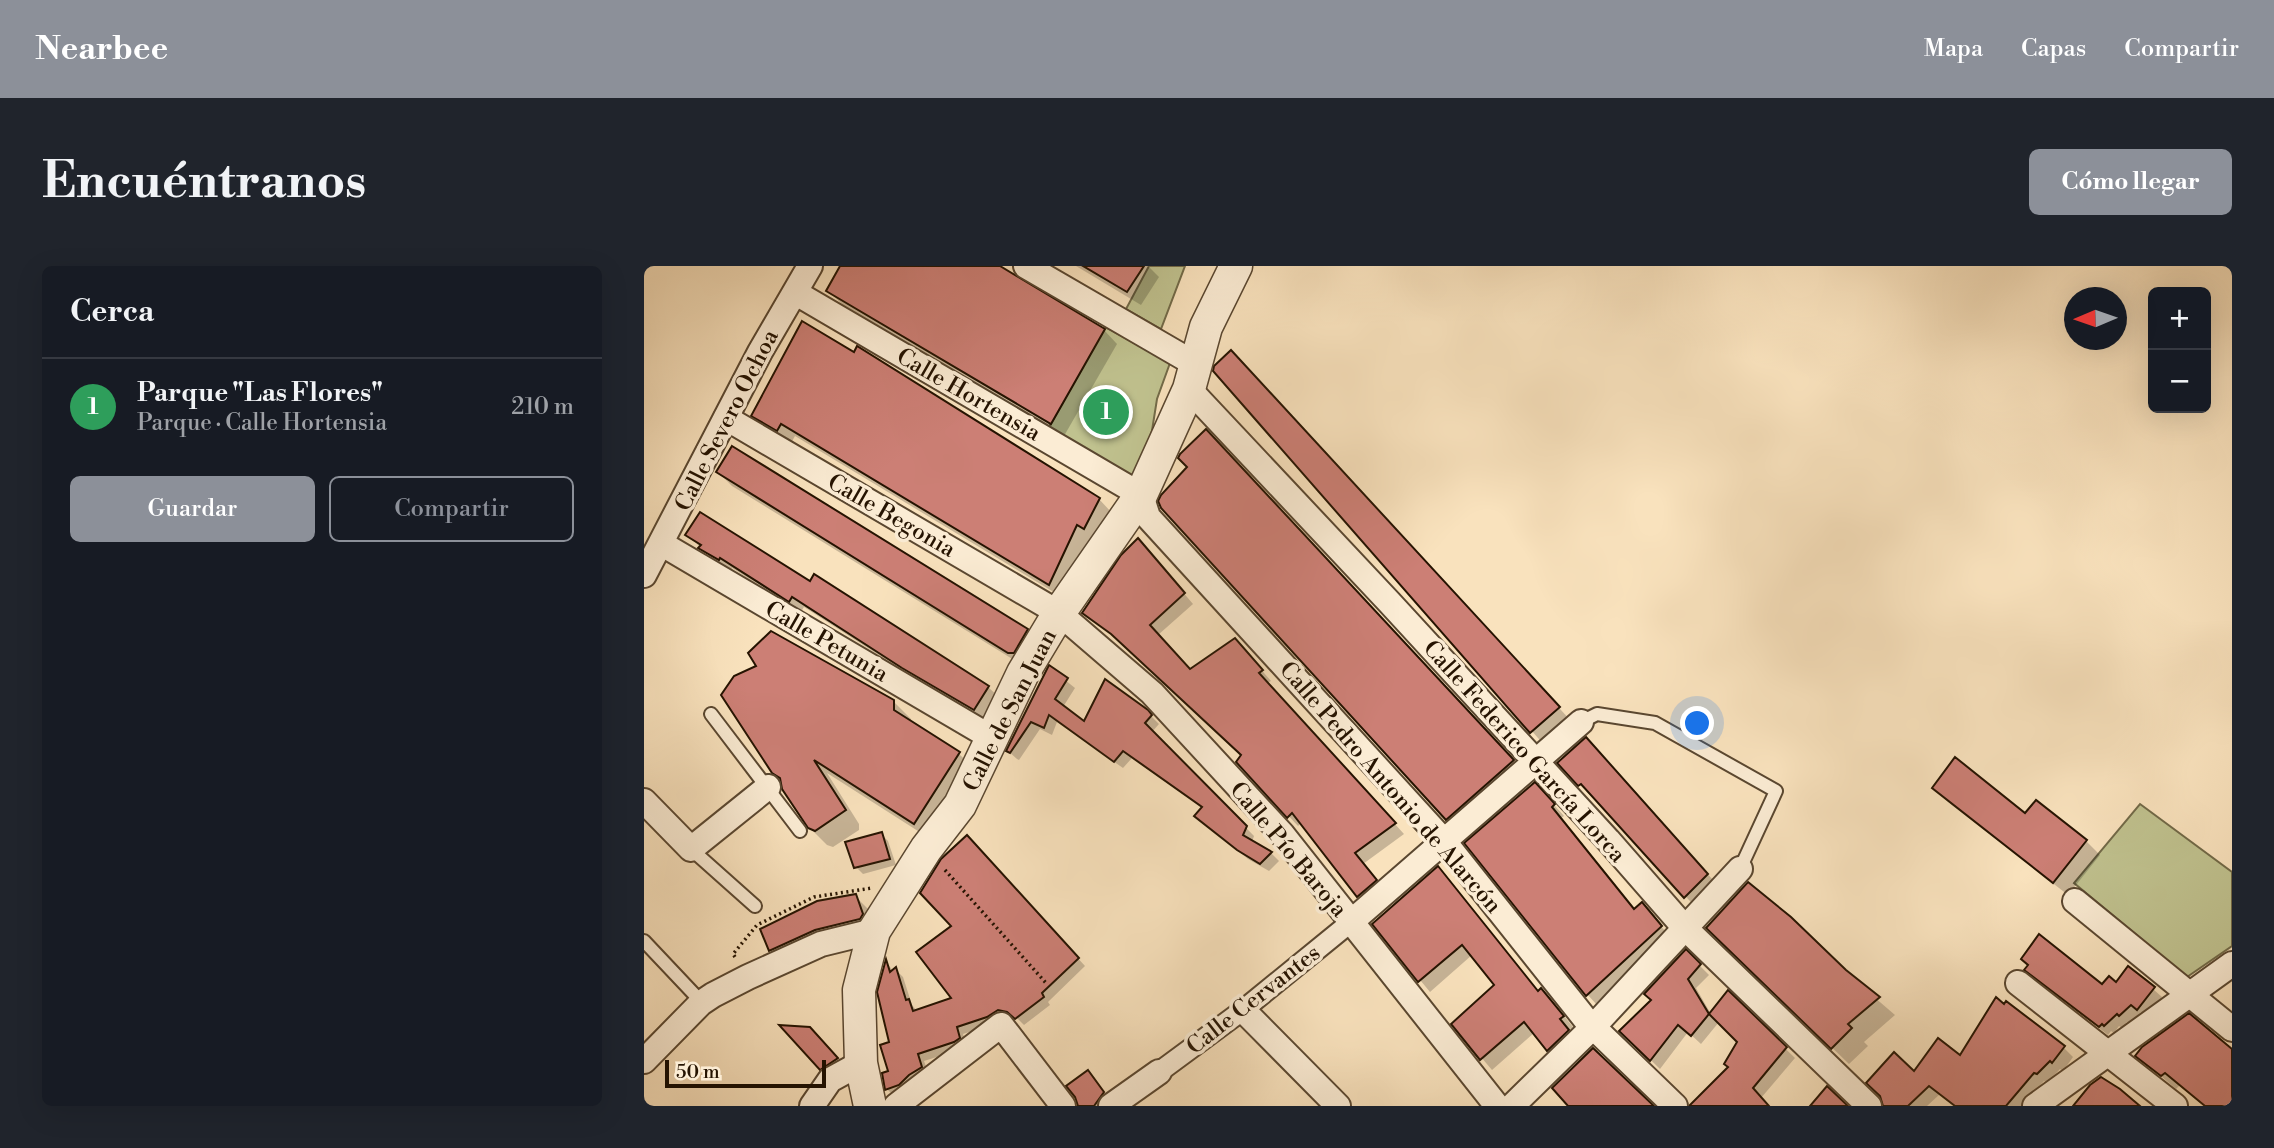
<!DOCTYPE html>
<html lang="es">
<head>
<meta charset="utf-8">
<style>
  body { margin:0; font-family:"Libre Bodoni",serif; background:#20242c; color:#f1f3f6 }
  .controls { position:absolute; right:21px; top:21px; display:grid; overflow:hidden; border-radius:10px; box-shadow:0 7px 28px #0002 }
  .controls button { width:63px; height:63px; display:grid; place-items:center; padding:0; border:0; border-bottom:2px solid #363941; background:#171b24; color:#f1f3f6; font:35px sans-serif }
  .compass { position:absolute; left:1420px; top:21px; width:63px; height:63px; border-radius:50%; background:#171b24; box-shadow:0 7px 28px #0002; rotate:268deg }
  .scale { position:absolute; left:21px; bottom:18px; width:161px; box-sizing:border-box; padding-left:7px; border:4px solid #251301; border-top:0; font-size:19px; line-height:24px; white-space:nowrap; color:#251301; -webkit-text-stroke:5px #fbecd4; paint-order:stroke }
  .you { position:absolute; left:1054px; top:458px; width:24px; height:24px; margin:-18px; border:5px solid #fff; border-radius:50%; background:#1a73e8; box-shadow:0 0 0 10px #1a73e833 }
  .badge { display:grid; place-items:center; width:46px; height:46px; border-radius:50%; background:#8c9099; color:#fff; font-size:23px; font-weight:700 }
  .pin { position:absolute; translate:-50% -50%; border:4px solid #fff; box-shadow:0 2px 7px #0006 }
  .list { margin:0; padding:0; list-style:none }
  h2 { display:flex; justify-content:space-between; align-items:center; height:91px; margin:0; padding:0 28px; font-size:30px }
  h2 small { font-size:23px; font-weight:400; color:#9ea1a6 }
  .list li { display:grid; grid-template-columns:46px 1fr auto; gap:21px; align-items:center; box-sizing:border-box; height:98px; padding:0 28px; border-top:2px solid #363941 }
  .list b { display:block; font-size:26px; white-space:nowrap }
  .list p { margin:0; font-size:23px; white-space:nowrap; color:#9ea1a6 }
  .list em { font-size:23px; font-style:normal; color:#9ea1a6 }
  .actions { display:flex; gap:14px; padding:21px 28px }
  .actions a { flex:1; padding:16px 0; border:2px solid #8c9099; border-radius:10px; text-align:center; font-size:24px; color:#8c9099 }
  .actions .main { background:#8c9099; color:#fff }
  .map { position:relative; flex:none; width:1588px; height:840px; overflow:hidden; border-radius:10px }
  header { display:flex; align-items:center; gap:42px; box-sizing:border-box; height:98px; padding:0 35px; background:#8c9099; color:#fff }
  header strong { font-size:33px }
  nav { display:flex; gap:38px; margin-inline-start:auto; font-size:24px }
  .intro { display:flex; align-items:center; justify-content:space-between; box-sizing:border-box; height:168px; padding:0 42px }
  h1 { margin:0; font-size:49px }
  .button { padding:18px 32px; border-radius:10px; background:#8c9099; color:#fff; font-size:24px; font-weight:700 }
  main { display:flex; gap:42px; padding:0 42px }
  aside { flex:1; background:#171b24; border-radius:10px; box-shadow:0 7px 28px #0002 }
  .map>svg:first-child { display:block }
  .green { fill:#c0c28f; stroke:#726a48; stroke-width:2 }
  .shadow { fill:#0003 }
  .building { fill:#cc7f75; stroke:#251301; stroke-width:2 }
  .lines { fill:none; stroke-linecap:round; stroke-linejoin:round }
  .service-casing { stroke:#5a4730; stroke-width:16 }
  .pedestrian-casing { stroke:#5a4730; stroke-width:23 }
  .minor-casing { stroke:#5a4730; stroke-width:28 }
  .tertiary-casing { stroke:#5a4730; stroke-width:35 }
  .path { stroke:#251301; stroke-width:3.5; stroke-dasharray:2 3.5; stroke-linecap:butt }
  .service { stroke:#fbecd4; stroke-width:12 }
  .pedestrian { stroke:#fbecd4; stroke-width:19 }
  .minor { stroke:#fbecd4; stroke-width:24 }
  .tertiary { stroke:#fbecd4; stroke-width:32 }
  .labels { text-anchor:middle; stroke-width:7; stroke-linejoin:round; paint-order:stroke }
  .street-label { font-size:23px; fill:#251301; stroke:#fbecd4 }
</style>
</head>
<body>
<header>
<strong>Nearbee</strong>
<nav><a>Mapa</a><a>Capas</a><a>Compartir</a></nav>
</header>
<div class="intro"><h1>Encuéntranos</h1><a class="button">Cómo llegar</a></div>
<main>
<aside>
<h2>Cerca<small></small></h2>
<ul class="list">
<li><span class="badge" style="background:#2e9e5b">1</span><div><b>Parque &quot;Las Flores&quot;</b><p>Parque · Calle Hortensia</p></div><em>210 m</em></li>
</ul>
<div class="actions"><a class="main">Guardar</a><a>Compartir</a></div>
</aside>
<div class="map">
<svg width="1588" height="840" viewBox="0 0 1588 840">
  <rect width="100%" height="100%" fill="#f9e2bd"/>
  <filter id="stains"><feTurbulence type="fractalNoise" baseFrequency=".00286" numOctaves="4"/><feColorMatrix values="0 0 0 0 .2 0 0 0 0 .09 0 0 0 0 .02 0 0 0 .5 -.17"/></filter>
  <radialGradient id="worn" r=".72"><stop offset=".6" stop-color="#630" stop-opacity="0"/><stop offset="1" stop-color="#630" stop-opacity=".3"/></radialGradient>
  <g class="green">
    <polygon points="505,0 541,0 517,63 482,43"/>
    <polygon points="461,61 526,97 513,133 507,171 491,212 405,161"/>
    <polygon points="1496,538 1588,606 1588,680 1543,711 1430,617"/>
  </g>
  <g class="shadow">
    <polygon points="198,0 352,0 460,64 473,78 420,170 198,38 184,25"/>
    <polygon points="432,0 504,0 515,11 497,39"/>
    <polygon points="601,100 928,456 901,480 571,104"/>
    <polygon points="110,149 455,233 468,247 454,275 447,271 418,331 151,170 147,177 123,163"/>
    <polygon points="576,179 883,509 817,566 803,552"/>
    <polygon points="74,206 383,364 397,378 383,402 88,220"/>
    <polygon points="44,269 166,317 344,421 356,432 342,454 272,413 160,341 157,346 88,302 87,304 68,293"/>
    <polygon points="503,284 549,338 514,369 546,405 600,384 627,415 623,417 760,568 719,598 741,624 724,639 657,557 654,560 594,496 599,489 478,377 440,347"/>
    <polygon points="406,402 431,422 419,441 440,458 502,445 515,458 508,466 610,570 608,576 627,587 635,595 625,605 604,593 561,558 559,542 488,492 479,502 413,456 408,469 396,463 375,494 373,493 364,485"/>
    <polygon points="249,435 267,453 267,456 315,488 333,505 288,574 183,507 215,558 215,564 189,581 183,579 165,561 138,515 129,506"/>
    <polygon points="956,487 1077,623 1055,645 951,531 950,533 936,519"/>
    <polygon points="1290,522 1381,549 1442,575 1456,589 1424,629 1304,536"/>
    <polygon points="901,529 920,550 917,552 991,644 998,638 1027,672 953,739 943,728"/>
    <polygon points="237,568 244,575 252,599 219,608 212,601"/>
    <polygon points="330,579 441,700 404,736 406,739 380,759 373,752 362,751 350,758 319,768 323,779 318,783 280,795 285,809 250,830 243,823 247,777 243,697 249,705 252,704 259,711 268,739 273,745 310,733 309,660"/>
    <polygon points="794,602 895,726 897,724 908,735 929,761 925,764 934,776 914,794 890,767 848,804 809,758 852,719 828,689 786,726 730,658"/>
    <polygon points="211,630 231,650 191,683 147,704 127,684"/>
    <polygon points="1081,678 1201,706 1251,749 1220,776 1224,780 1205,798"/>
    <polygon points="1042,686 1065,709 1052,722 1067,748 1084,727 1151,792 1117,832 1124,840 1048,840 1086,802 1095,776 1075,756 1057,778 1044,766 1016,803 977,765 1009,734"/>
    <polygon points="1382,704 1459,721 1472,719 1509,723 1518,731 1503,751 1497,746 1485,758 1483,756 1478,762 1475,760 1470,767 1467,765 1464,769"/>
    <polygon points="1545,749 1588,783 1588,840 1562,840 1558,836 1556,837 1536,819 1532,823 1494,790"/>
    <polygon points="173,770 200,800 184,809 177,803"/>
    <polygon points="1419,781 1429,791 1419,805 1416,803 1403,817 1400,815 1378,840 1311,840 1296,828 1283,840 1241,840 1270,808 1316,791"/>
    <polygon points="450,813 466,834 462,840 435,840"/>
  </g>
  <g class="building">
    <polygon points="196,0 356,0 461,63 407,158 182,25"/>
    <polygon points="439,0 500,0 483,26"/>
    <polygon points="158,55 210,86 213,80 456,232 440,263 433,259 405,319 137,158 133,165 107,150"/>
    <polygon points="587,84 916,441 886,467 569,105 570,100"/>
    <polygon points="562,163 870,494 802,554 517,242 514,235 517,229 543,201 534,192 536,188"/>
    <polygon points="88,180 384,363 370,387 364,387 72,206"/>
    <polygon points="56,246 166,315 170,308 345,420 330,444 258,402 148,331 145,336 76,292 75,294 54,282 57,279 41,269"/>
    <polygon points="494,272 541,327 506,359 546,403 591,372 619,404 615,407 752,557 711,587 733,614 713,631 648,547 643,552 592,496 597,489 467,368 438,347 477,289"/>
    <polygon points="127,365 250,434 250,444 316,486 270,558 170,494 202,544 171,565 164,562 138,523 136,512 128,507 77,429 90,410 112,400 104,387"/>
    <polygon points="405,399 424,412 411,433 440,455 461,413 504,444 508,449 501,457 603,560 599,569 628,586 616,598 593,584 550,550 558,541 479,485 470,496 405,449 400,462 387,456 366,487 362,485"/>
    <polygon points="942,471 1064,608 1040,632 937,518 934,520 913,497"/>
    <polygon points="1311,491 1381,547 1392,534 1443,574 1409,617 1288,522"/>
    <polygon points="891,516 911,538 908,541 990,643 998,636 1018,660 942,730 820,577"/>
    <polygon points="238,566 246,593 210,602 201,576"/>
    <polygon points="323,569 435,692 398,727 400,731 371,753 363,746 354,744 343,751 313,761 316,772 310,776 274,788 278,801 265,809 255,819 241,824 238,807 244,805 236,779 245,776 233,726 242,693 246,706 252,701 262,734 265,733 269,745 307,732 272,686 307,660 276,627 297,593"/>
    <polygon points="794,600 894,725 897,722 920,750 916,753 925,764 903,785 880,756 836,794 807,758 850,719 818,679 774,716 728,658"/>
    <polygon points="1104,616 1147,651 1202,704 1236,731 1204,758 1208,762 1187,783 1062,662"/>
    <polygon points="212,628 219,648 216,653 171,664 125,685 116,663 173,635"/>
    <polygon points="1395,668 1458,718 1465,710 1472,716 1484,700 1511,721 1493,744 1487,739 1475,750 1473,748 1460,760 1458,758 1455,761 1380,704 1384,699 1377,693"/>
    <polygon points="1042,683 1057,698 1044,713 1065,748 1047,770 1034,759 1006,795 975,765 1007,734 1000,728"/>
    <polygon points="1084,724 1143,781 1109,822 1125,840 1045,840 1084,801 1080,798 1093,776 1065,748"/>
    <polygon points="1352,731 1360,738 1362,735 1421,780 1408,797 1406,795 1393,808 1390,807 1362,840 1311,840 1285,820 1264,840 1239,840 1236,830 1222,817 1250,786 1270,805 1294,772 1316,789"/>
    <polygon points="1545,747 1588,783 1588,840 1561,840 1521,807 1517,810 1491,790 1498,781"/>
    <polygon points="135,759 166,761 194,792 176,804"/>
    <polygon points="949,782 1010,840 924,840 908,822"/>
    <polygon points="444,804 460,826 450,840 434,840 431,831 422,820"/>
    <polygon points="1457,811 1476,823 1496,840 1429,840 1446,819"/>
    <polygon points="1183,820 1204,840 1166,840"/>
  </g>
  <g class="lines">
    <g class="service-casing">
      <g id="service">
        <polyline points="67,448 156,565"/>
        <polyline points="937,456 953,448 1011,457 1132,525 1096,603"/>
        <polyline points="47,583 111,640"/>
        <polyline points="0,675 50,728"/>
      </g>
    </g>
    <g class="pedestrian-casing">
      <polyline id="pedestrian" points="515,806 599,744 707,656"/>
    </g>
    <g class="minor-casing">
      <g id="minor">
        <polyline points="382,0 551,98"/>
        <polyline points="152,27 497,229 504,251 799,574 942,754 1031,840"/>
        <polyline points="545,123 746,337 964,574 1040,661 1225,840"/>
        <polyline points="82,152 415,347 508,427 638,568 853,840"/>
        <polyline points="18,278 348,472"/>
        <polyline points="0,309 116,86 166,0"/>
        <polyline points="0,535 47,583 124,521"/>
        <polyline points="1431,635 1588,763"/>
        <polyline points="707,656 937,456"/>
        <polyline points="1374,717 1531,840"/>
        <polyline points="599,744 694,840"/>
        <polyline points="0,795 57,737 69,729 104,711 177,678 230,665"/>
        <polyline points="168,840 186,814 217,797"/>
        <polyline points="252,840 357,759 419,840"/>
        <polyline points="467,840 515,806"/>
        <polyline points="868,840 950,760 1096,603"/>
        <polyline points="1391,840 1588,698"/>
      </g>
    </g>
    <g class="tertiary-casing">
      <polyline id="tertiary" points="226,840 217,797 215,724 230,665 282,583 316,539 379,407 415,347 497,229 545,123 562,61 592,0"/>
    </g>
    <g class="path">
      <polyline points="301,604 402,717"/>
      <polyline points="91,691 89,688 113,659 170,631 228,622"/>
    </g>
    <use href="#service" class="service"/>
    <use href="#pedestrian" class="pedestrian"/>
    <use href="#minor" class="minor"/>
    <use href="#tertiary" class="tertiary"/>
  </g>
  <g class="labels">
    <g class="street-label">
      <text transform="translate(325 128) rotate(30)" y="8">Calle Hortensia</text>
      <text transform="translate(82 154) rotate(-63)" y="8">Calle Severo Ochoa</text>
      <text transform="translate(248 249) rotate(30)" y="8">Calle Begonia</text>
      <text transform="translate(183 375) rotate(30)" y="8">Calle Petunia</text>
      <text transform="translate(365 444) rotate(-63)" y="8">Calle de San Juan</text>
      <text transform="translate(881 485) rotate(48)" y="8">Calle Federico García Lorca</text>
      <text transform="translate(747 521) rotate(49)" y="8">Calle Pedro Antonio de Alarcón</text>
      <text transform="translate(645 583) rotate(50)" y="8">Calle Pío Baroja</text>
      <text transform="translate(609 733) rotate(-38)" y="8">Calle Cervantes</text>
    </g>
  </g>
  <rect width="100%" height="100%" filter="url(#stains)"/>
  <rect width="100%" height="100%" fill="url(#worn)"/>
</svg>
<div class="controls">
<button>+</button>
<button>−</button>
</div>
<svg class="compass" viewBox="-18 -18 36 36"><path d="M0-13l5 13h-10z" fill="#e53935"/><path d="M0 13l5-13h-10z" fill="#9ea1a6"/></svg>
<div class="scale">50 m</div>
<div class="you"></div>
<div class="pin badge" style="left:462px;top:146px;background:#2e9e5b">1</div>
</div>
</main>
</body>
</html>
